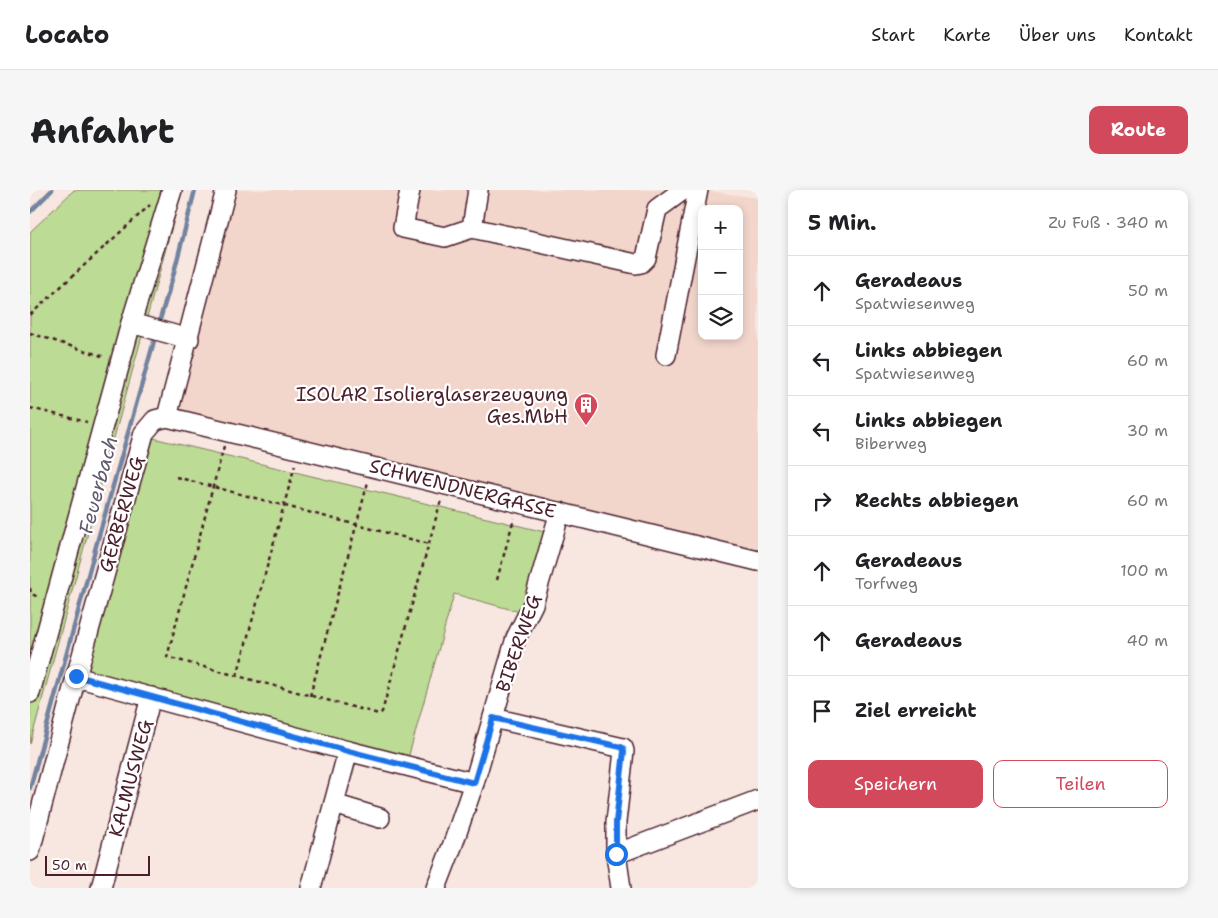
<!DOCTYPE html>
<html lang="de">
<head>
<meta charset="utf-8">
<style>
  body { margin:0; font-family:"Shantell Sans",sans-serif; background:#f6f6f6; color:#202124 }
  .controls { position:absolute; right:15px; top:15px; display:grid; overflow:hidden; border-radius:10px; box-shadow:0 2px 8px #0003 }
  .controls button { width:45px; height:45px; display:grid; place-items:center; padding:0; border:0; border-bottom:1px solid #e0e0e0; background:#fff; color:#202124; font:25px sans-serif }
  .scale { position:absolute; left:15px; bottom:12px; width:105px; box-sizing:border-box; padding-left:5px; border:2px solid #4a1f2b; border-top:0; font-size:14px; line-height:18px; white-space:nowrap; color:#4a1f2b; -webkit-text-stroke:4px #fff; paint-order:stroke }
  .stop { position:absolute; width:15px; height:15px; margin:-11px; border:4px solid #1a73e8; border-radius:50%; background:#fff }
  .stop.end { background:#1a73e8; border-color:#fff; box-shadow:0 1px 5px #0008 }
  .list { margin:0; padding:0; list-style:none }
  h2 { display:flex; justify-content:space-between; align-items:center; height:65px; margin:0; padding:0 20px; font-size:21px }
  h2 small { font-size:16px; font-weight:400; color:#757577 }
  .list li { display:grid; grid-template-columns:32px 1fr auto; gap:15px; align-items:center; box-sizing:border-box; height:70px; padding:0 20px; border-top:1px solid #e0e0e0 }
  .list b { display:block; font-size:19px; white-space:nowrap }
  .list p { margin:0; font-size:16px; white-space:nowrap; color:#757577 }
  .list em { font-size:16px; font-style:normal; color:#757577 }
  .actions { display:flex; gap:10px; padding:15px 20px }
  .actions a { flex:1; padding:11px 0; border:1px solid #d1495b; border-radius:10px; text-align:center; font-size:18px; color:#d1495b }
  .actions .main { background:#d1495b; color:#fff }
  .icon { flex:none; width:28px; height:28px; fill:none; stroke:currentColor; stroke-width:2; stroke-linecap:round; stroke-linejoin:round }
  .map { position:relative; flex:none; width:728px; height:698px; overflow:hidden; border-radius:10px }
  header { display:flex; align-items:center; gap:30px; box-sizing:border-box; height:70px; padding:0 25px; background:#fff; border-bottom:1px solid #e0e0e0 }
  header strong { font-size:24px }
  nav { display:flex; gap:28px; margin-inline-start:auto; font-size:18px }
  .intro { display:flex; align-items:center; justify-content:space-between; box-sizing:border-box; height:120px; padding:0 30px }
  h1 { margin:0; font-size:35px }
  .button { padding:12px 22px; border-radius:10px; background:#d1495b; color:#fff; font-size:18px; font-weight:700 }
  main { display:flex; gap:30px; padding:0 30px }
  aside { flex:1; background:#fff; border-radius:10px; box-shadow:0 2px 8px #0003 }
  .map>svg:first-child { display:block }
  .built { fill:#f2d6cb; fill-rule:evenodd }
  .green { fill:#bcdb94; stroke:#837d60 }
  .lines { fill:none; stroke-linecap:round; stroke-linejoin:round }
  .stream { stroke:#73839f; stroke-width:4.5 }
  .minor-casing { stroke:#4a1f2b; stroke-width:22 }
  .path { stroke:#4a1f2b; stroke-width:2.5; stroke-dasharray:4 4; stroke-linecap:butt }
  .minor { stroke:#fff; stroke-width:19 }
  .route { stroke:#1a73e8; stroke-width:6 }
  .labels { text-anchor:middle; stroke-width:4.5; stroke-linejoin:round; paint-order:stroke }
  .poi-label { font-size:19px; fill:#4a1f2b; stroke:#fff; text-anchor:end }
  .street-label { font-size:19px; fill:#4a1f2b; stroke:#fff }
  .water-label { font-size:20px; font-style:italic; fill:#62596f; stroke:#fff }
</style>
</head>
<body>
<header>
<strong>Locato</strong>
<nav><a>Start</a><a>Karte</a><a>Über uns</a><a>Kontakt</a></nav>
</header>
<div class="intro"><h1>Anfahrt</h1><a class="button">Route</a></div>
<main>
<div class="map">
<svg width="728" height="698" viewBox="0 0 728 698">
  <rect width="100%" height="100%" fill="#f7e7e0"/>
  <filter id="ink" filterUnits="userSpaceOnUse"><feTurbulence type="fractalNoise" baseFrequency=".02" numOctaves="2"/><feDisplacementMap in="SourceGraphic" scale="10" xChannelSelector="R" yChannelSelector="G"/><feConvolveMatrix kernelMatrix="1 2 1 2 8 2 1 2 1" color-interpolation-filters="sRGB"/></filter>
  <g filter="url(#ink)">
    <path class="built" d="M206,0H672L728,8V362L147,220ZM672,19H709V146H672Z"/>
    <g class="green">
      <polygon points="44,0 152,0 0,554 0,42"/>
      <polygon points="123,248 515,342 494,423 424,404 377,572 55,484"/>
    </g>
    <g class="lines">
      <g class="stream">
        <polyline points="0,22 22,0"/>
        <polyline points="128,136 143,86 165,0"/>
        <polyline points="0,598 66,356 126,144"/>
      </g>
      <g class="minor-casing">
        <g id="minor">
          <polyline points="380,0 373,38 415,47 442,38 606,74 611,73 616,68 627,19 653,0"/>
          <polyline points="442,38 448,0"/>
          <polyline points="101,133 159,149"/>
          <polyline points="636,165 668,0"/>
          <polyline points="137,227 196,0"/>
          <polyline points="46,487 318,561 281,698"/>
          <polyline points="0,503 101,133 142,0"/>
          <polyline points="463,528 593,558 594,561 586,632 586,664 591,698"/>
          <polyline points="318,561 444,593"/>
          <polyline points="304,614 350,628"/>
          <polyline points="0,661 46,487 114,243 125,230 137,227 728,371"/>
          <polyline points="586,664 728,610"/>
          <polyline points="71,698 121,507"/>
          <polyline points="406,698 423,654 444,593 486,448 503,414 530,322"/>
        </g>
      </g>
      <g class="path">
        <polyline points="0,125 120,15"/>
        <polyline points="0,143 75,167"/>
        <polyline points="0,218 57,232"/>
        <polyline points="194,256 137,467 349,524 352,522 411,310"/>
        <polyline points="146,287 399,354"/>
        <polyline points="467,390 484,328"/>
        <polyline points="0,398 1,404 9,407"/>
        <polyline points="207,486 265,275"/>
        <polyline points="280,506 338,292"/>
      </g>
      <use href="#minor" class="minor"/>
    </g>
  </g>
  <g class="lines" filter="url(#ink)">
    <polyline class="route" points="46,486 318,561 444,593 463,528 591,557 593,558 594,561 586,632 586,664"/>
  </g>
  <defs>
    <g id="building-pin" transform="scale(1.25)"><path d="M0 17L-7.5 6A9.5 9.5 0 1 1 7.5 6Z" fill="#d1495b" stroke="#fff"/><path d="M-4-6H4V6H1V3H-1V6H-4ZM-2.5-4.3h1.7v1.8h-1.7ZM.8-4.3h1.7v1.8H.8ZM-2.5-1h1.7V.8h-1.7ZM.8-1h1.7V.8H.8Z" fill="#fff"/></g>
  </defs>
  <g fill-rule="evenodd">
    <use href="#building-pin" x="556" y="215"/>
  </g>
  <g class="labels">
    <g class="poi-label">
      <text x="538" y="211">ISOLAR Isolierglaserzeugung<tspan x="538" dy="22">Ges.MbH</tspan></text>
    </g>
    <g class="street-label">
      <text transform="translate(433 298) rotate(14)" y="7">SCHWENDNERGASSE</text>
      <text transform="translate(91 324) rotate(-74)" y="7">GERBERWEG</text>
      <text transform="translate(488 453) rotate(-71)" y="7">BIBERWEG</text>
      <text transform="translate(100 588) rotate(-75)" y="7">KALMUSWEG</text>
    </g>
    <g class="water-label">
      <text transform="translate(68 295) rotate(-75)" y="7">Feuerbach</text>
    </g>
  </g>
</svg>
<div class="controls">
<button>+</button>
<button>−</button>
<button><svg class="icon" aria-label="layers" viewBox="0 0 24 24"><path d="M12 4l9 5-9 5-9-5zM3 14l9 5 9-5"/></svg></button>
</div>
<div class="scale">50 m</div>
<div class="stop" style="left:586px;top:664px"></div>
<div class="stop end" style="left:46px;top:486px"></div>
</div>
<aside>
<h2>5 Min.<small>Zu Fuß · 340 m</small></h2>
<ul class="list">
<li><svg class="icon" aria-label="ahead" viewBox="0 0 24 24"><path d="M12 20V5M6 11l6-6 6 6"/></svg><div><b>Geradeaus</b><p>Spatwiesenweg</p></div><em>50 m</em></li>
<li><svg class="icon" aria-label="left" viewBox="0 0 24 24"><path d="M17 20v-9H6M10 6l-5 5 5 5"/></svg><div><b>Links abbiegen</b><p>Spatwiesenweg</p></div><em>60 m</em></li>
<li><svg class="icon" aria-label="left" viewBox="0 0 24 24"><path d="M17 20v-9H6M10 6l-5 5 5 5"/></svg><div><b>Links abbiegen</b><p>Biberweg</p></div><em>30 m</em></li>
<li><svg class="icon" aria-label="right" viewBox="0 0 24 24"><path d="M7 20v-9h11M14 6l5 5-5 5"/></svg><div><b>Rechts abbiegen</b></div><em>60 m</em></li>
<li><svg class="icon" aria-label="ahead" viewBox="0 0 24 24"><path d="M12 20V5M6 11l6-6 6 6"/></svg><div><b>Geradeaus</b><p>Torfweg</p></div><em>100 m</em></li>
<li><svg class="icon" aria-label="ahead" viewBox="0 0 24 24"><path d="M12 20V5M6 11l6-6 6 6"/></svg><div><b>Geradeaus</b></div><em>40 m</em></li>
<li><svg class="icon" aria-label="arrive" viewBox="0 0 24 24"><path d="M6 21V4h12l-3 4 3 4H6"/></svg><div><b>Ziel erreicht</b></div></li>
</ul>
<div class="actions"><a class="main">Speichern</a><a>Teilen</a></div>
</aside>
</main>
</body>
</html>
